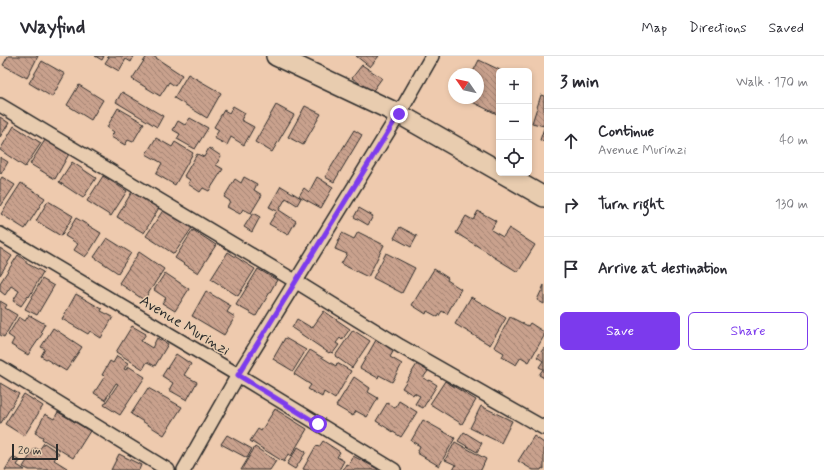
<!DOCTYPE html>
<html lang="en">
<head>
<meta charset="utf-8">
<style>
  body { margin:0; font-family:Mynerve,sans-serif; background:#f2f2f3; color:#2b2b33 }
  .controls { position:absolute; right:12px; top:12px; display:grid; overflow:hidden; border-radius:6px; box-shadow:0 2px 6px #0003 }
  .controls button { width:36px; height:36px; display:grid; place-items:center; padding:0; border:0; border-bottom:1px solid #e1e1e2; background:#fff; color:#2b2b33; font:20px sans-serif }
  .compass { position:absolute; left:448px; top:12px; width:36px; height:36px; border-radius:50%; background:#fff; box-shadow:0 2px 6px #0003; rotate:304deg }
  .scale { position:absolute; left:12px; bottom:10px; width:46px; box-sizing:border-box; padding-left:4px; border:2px solid #2b2b2b; border-top:0; font-size:11px; line-height:14px; white-space:nowrap; color:#2b2b2b; -webkit-text-stroke:3px #e8ccaf; paint-order:stroke }
  .stop { position:absolute; width:12px; height:12px; margin:-9px; border:3px solid #7c3aed; border-radius:50%; background:#fff }
  .stop.end { background:#7c3aed; border-color:#fff; box-shadow:0 1px 4px #0008 }
  .list { margin:0; padding:0; list-style:none }
  h2 { display:flex; justify-content:space-between; align-items:center; height:52px; margin:0; padding:0 16px; font-size:17px }
  h2 small { font-size:13px; font-weight:400; color:#7c7c81 }
  .list li { display:grid; grid-template-columns:26px 1fr auto; gap:12px; align-items:center; box-sizing:border-box; height:64px; padding:0 16px; border-top:1px solid #e1e1e2 }
  .list b { display:block; font-size:15px; white-space:nowrap }
  .list p { margin:0; font-size:13px; white-space:nowrap; color:#7c7c81 }
  .list em { font-size:13px; font-style:normal; color:#7c7c81 }
  .actions { display:flex; gap:8px; padding:12px 16px }
  .actions a { flex:1; padding:9px 0; border:1px solid #7c3aed; border-radius:6px; text-align:center; font-size:14px; color:#7c3aed }
  .actions .main { background:#7c3aed; color:#fff }
  .icon { flex:none; width:22px; height:22px; fill:none; stroke:currentColor; stroke-width:2; stroke-linecap:round; stroke-linejoin:round }
  .map { position:relative; flex:none; width:544px; height:414px; overflow:hidden }
  header { display:flex; align-items:center; gap:24px; box-sizing:border-box; height:56px; padding:0 20px; background:#fff; border-bottom:1px solid #e1e1e2 }
  header strong { font-size:19px }
  nav { display:flex; gap:22px; margin-inline-start:auto; font-size:14px }
  main { display:flex }
  aside { flex:1; background:#fff }
  .map>svg:first-child { display:block }
  .building { fill:url(#building-back-hatch); stroke:#2b2b2b }
  .lines { fill:none; stroke-linecap:round; stroke-linejoin:round }
  .street-casing { stroke:#2b2b2b; stroke-width:16 }
  .secondary-casing { stroke:#2b2b2b; stroke-width:22 }
  .street { stroke:#e8ccaf; stroke-width:13 }
  .secondary { stroke:#e8ccaf; stroke-width:19 }
  .route { stroke:#7c3aed; stroke-width:5 }
  .labels { text-anchor:middle; stroke-width:3; stroke-linejoin:round; paint-order:stroke }
  .street-label { font-size:15px; fill:#2b2b2b; stroke:#e8ccaf }
</style>
</head>
<body>
<header>
<strong>Wayfind</strong>
<nav><a>Map</a><a>Directions</a><a>Saved</a></nav>
</header>
<main>
<div class="map">
<svg width="544" height="414" viewBox="0 0 544 414">
  <defs>
    <pattern id="building-back-hatch" width="6" height="6" patternUnits="userSpaceOnUse"><rect width="6" height="6" fill="#c9a18d"/><path d="M-1 5l2 2M0 0l6 6M5-1l2 2" fill="none" stroke="#a38373"/></pattern>
  </defs>
  <rect width="100%" height="100%" fill="#eecaae"/>
  <filter id="ink" filterUnits="userSpaceOnUse"><feTurbulence type="fractalNoise" baseFrequency=".025" numOctaves="2"/><feDisplacementMap in="SourceGraphic" scale="8" xChannelSelector="R" yChannelSelector="G"/><feConvolveMatrix kernelMatrix="1 2 1 2 8 2 1 2 1" color-interpolation-filters="sRGB"/></filter>
  <g filter="url(#ink)">
    <g class="building">
      <polygon points="8,0 38,0 27,22 3,9"/>
      <polygon points="95,0 104,0 102,4"/>
      <polygon points="107,0 134,0 131,6 126,3 119,15 105,7 109,1"/>
      <polygon points="147,0 153,0 182,19 175,30 169,26 160,40 132,23"/>
      <polygon points="356,0 379,0 370,11"/>
      <polygon points="479,4 502,15 499,15 499,59 464,42 478,42 478,18 472,18"/>
      <polygon points="42,5 65,18 52,41 29,27"/>
      <polygon points="362,9 382,22 372,36 352,22"/>
      <polygon points="188,18 221,37 207,62 174,42"/>
      <polygon points="79,29 103,44 91,64 67,49"/>
      <polygon points="122,36 163,60 157,71 116,46"/>
      <polygon points="541,39 544,40 544,70 532,67"/>
      <polygon points="276,49 294,59 272,96 255,86"/>
      <polygon points="233,50 245,57 241,64 254,71 244,89 231,81 227,89 214,82 219,74 214,71 224,54 229,57"/>
      <polygon points="305,50 321,58 303,89 288,81"/>
      <polygon points="118,52 144,67 133,86 128,84 125,89 111,81 114,76 107,71"/>
      <polygon points="0,61 9,67 0,81"/>
      <polygon points="190,62 208,72 195,93 177,83 180,78 173,74 178,65 185,69"/>
      <polygon points="14,70 41,87 25,111 0,94"/>
      <polygon points="544,72 544,85 540,84"/>
      <polygon points="354,74 362,79 334,126 325,121"/>
      <polygon points="156,82 172,91 175,86 193,97 175,129 156,118 162,107 146,98"/>
      <polygon points="45,84 69,98 55,123 30,108"/>
      <polygon points="209,92 221,100 216,109 223,113 209,135 203,132 200,136 188,128 190,124 184,120 197,98 204,101"/>
      <polygon points="0,101 8,106 1,118 0,117"/>
      <polygon points="72,106 96,122 83,142 59,126"/>
      <polygon points="103,120 127,135 111,160 87,145"/>
      <polygon points="2,121 15,129 1,150 0,149 0,124"/>
      <polygon points="244,121 257,128 254,134 262,139 251,157 243,153 240,158 227,151 230,145 224,141 235,123 241,127"/>
      <polygon points="317,121 333,131 321,152 299,140 304,132 309,136"/>
      <polygon points="21,127 45,142 25,173 1,158"/>
      <polygon points="281,130 301,142 297,149 286,142 279,154 296,165 288,179 269,168 277,155 269,151"/>
      <polygon points="133,134 160,150 144,177 117,161"/>
      <polygon points="48,145 73,160 61,180 36,165"/>
      <polygon points="359,152 373,160 368,169 354,161"/>
      <polygon points="164,153 192,172 174,198 146,180"/>
      <polygon points="478,155 496,165 491,174 503,181 509,172 535,189 518,216 492,200 492,199 456,177 466,160 473,164"/>
      <polygon points="253,157 260,161 252,176 244,171"/>
      <polygon points="76,162 101,177 90,195 85,201 74,194 78,188 65,180"/>
      <polygon points="400,171 417,180 411,191 394,182"/>
      <polygon points="193,174 216,189 198,217 175,202"/>
      <polygon points="358,176 384,189 368,221 341,208 347,198 335,193 342,177 354,183"/>
      <polygon points="107,182 131,197 118,217 94,201"/>
      <polygon points="0,192 12,200 0,219"/>
      <polygon points="139,196 164,213 144,244 119,227"/>
      <polygon points="228,196 255,213 238,240 211,223"/>
      <polygon points="386,197 415,212 402,237 373,222"/>
      <polygon points="18,199 26,205 26,207 43,216 29,241 28,240 21,250 13,245 19,235 11,230 5,239 0,235 0,227"/>
      <polygon points="258,213 277,224 256,260 236,249"/>
      <polygon points="434,213 448,222 447,224 461,233 447,258 442,255 438,261 427,255 426,258 412,249"/>
      <polygon points="165,217 189,233 175,255 162,247 166,242 154,234"/>
      <polygon points="42,223 54,230 37,259 25,253"/>
      <polygon points="544,229 544,248 537,244"/>
      <polygon points="206,235 231,250 227,256 235,261 224,279 192,260"/>
      <polygon points="76,238 102,253 101,255 113,261 101,282 90,275 88,278 62,263"/>
      <polygon points="471,241 506,262 490,289 455,268"/>
      <polygon points="0,245 7,249 5,252 17,259 4,281 0,279"/>
      <polygon points="324,255 350,273 342,284 340,282 336,287 339,289 333,297 330,296 329,297 292,272 297,263 312,272"/>
      <polygon points="29,259 45,268 41,275 43,277 28,299 11,289 14,283 8,279 19,261 25,265"/>
      <polygon points="510,261 528,270 530,267 544,276 544,280 529,306 521,301 516,309 502,301 504,297 494,291"/>
      <polygon points="132,270 146,278 141,285 152,292 157,282 168,288 155,310 147,306 143,313 116,296"/>
      <polygon points="53,272 82,291 66,315 41,300 45,293 41,291"/>
      <polygon points="353,274 370,285 352,312 335,300"/>
      <polygon points="285,282 306,294 293,315 273,303"/>
      <polygon points="376,284 394,294 390,301 402,308 392,326 379,319 378,322 360,312"/>
      <polygon points="544,292 544,322 539,319 543,313 539,311 543,305 537,301"/>
      <polygon points="310,294 336,310 337,307 351,315 335,343 324,336 322,341 308,333 311,329 294,318"/>
      <polygon points="176,298 191,308 184,319 197,326 187,344 169,334 173,327 162,320"/>
      <polygon points="117,300 128,307 124,313 126,314 128,310 145,321 120,359 104,349 118,328 116,327 105,344 94,337 105,320 102,319 110,305 113,307"/>
      <polygon points="417,308 428,315 423,322 429,325 429,324 437,329 423,352 415,348 420,340 414,337 413,339 402,332"/>
      <polygon points="354,321 370,332 368,336 378,342 367,361 356,355 353,360 336,350"/>
      <polygon points="445,325 476,344 462,368 430,348"/>
      <polygon points="0,327 19,338 1,367 0,367"/>
      <polygon points="148,332 182,351 164,379 131,358"/>
      <polygon points="24,338 43,350 24,380 5,368"/>
      <polygon points="399,345 417,356 401,381 376,365 387,347 395,352"/>
      <polygon points="481,350 512,365 501,387 470,372"/>
      <polygon points="275,353 307,373 291,400 288,398 284,406 250,385 258,373 261,375"/>
      <polygon points="58,356 90,375 73,402 42,383 43,381 35,377 45,358 54,363"/>
      <polygon points="423,364 455,382 439,410 417,397 420,390 411,385"/>
      <polygon points="464,376 482,387 477,396 458,385"/>
      <polygon points="227,379 252,393 247,402 221,388"/>
      <polygon points="534,380 544,387 544,413 542,412 541,414 533,414 518,405"/>
      <polygon points="323,385 340,396 337,401 344,405 339,414 305,414 303,413 316,390 319,391"/>
      <polygon points="455,386 486,403 481,414 453,414 456,409 445,404"/>
      <polygon points="44,387 59,397 54,404 67,412 66,414 29,414 23,411 35,392 39,394"/>
      <polygon points="255,391 276,405 270,414 241,414"/>
      <polygon points="298,391 306,396 295,413 287,408"/>
      <polygon points="119,398 141,409 139,414 111,414"/>
      <polygon points="353,400 378,413 378,414 343,414 346,408 348,409"/>
      <polygon points="13,401 20,405 17,409 25,414 5,414"/>
    </g>
    <g class="lines">
      <g class="street-casing">
        <g id="street">
          <polyline points="0,49 295,225 400,290 544,372"/>
          <polyline points="0,178 238,319 394,414"/>
          <polyline points="0,311 168,414"/>
          <polyline points="184,414 238,319 399,58 432,0"/>
        </g>
      </g>
      <g class="secondary-casing">
        <g id="secondary">
          <polyline points="276,0 399,58 499,115"/>
          <polyline points="502,117 544,141"/>
        </g>
      </g>
      <use href="#street" class="street"/>
      <use href="#secondary" class="secondary"/>
    </g>
  </g>
  <g class="lines" filter="url(#ink)">
    <polyline class="route" points="318,368 238,319 399,58"/>
  </g>
  <g class="labels">
    <g class="street-label">
      <text transform="translate(185 269) rotate(31)" y="5">Avenue Murinzi</text>
    </g>
  </g>
</svg>
<div class="controls">
<button>+</button>
<button>−</button>
<button><svg class="icon" aria-label="locate" viewBox="0 0 24 24"><circle cx="12" cy="12" r="6"/><path d="M12 2v4M12 18v4M2 12h4M18 12h4"/></svg></button>
</div>
<svg class="compass" viewBox="-18 -18 36 36"><path d="M0-13l5 13h-10z" fill="#e53935"/><path d="M0 13l5-13h-10z" fill="#7c7c81"/></svg>
<div class="scale">20 m</div>
<div class="stop" style="left:318px;top:368px"></div>
<div class="stop end" style="left:399px;top:58px"></div>
</div>
<aside>
<h2>3 min<small>Walk · 170 m</small></h2>
<ul class="list">
<li><svg class="icon" aria-label="ahead" viewBox="0 0 24 24"><path d="M12 20V5M6 11l6-6 6 6"/></svg><div><b>Continue</b><p>Avenue Murinzi</p></div><em>40 m</em></li>
<li><svg class="icon" aria-label="right" viewBox="0 0 24 24"><path d="M7 20v-9h11M14 6l5 5-5 5"/></svg><div><b>Turn right</b></div><em>130 m</em></li>
<li><svg class="icon" aria-label="arrive" viewBox="0 0 24 24"><path d="M6 21V4h12l-3 4 3 4H6"/></svg><div><b>Arrive at destination</b></div></li>
</ul>
<div class="actions"><a class="main">Save</a><a>Share</a></div>
</aside>
</main>
</body>
</html>
